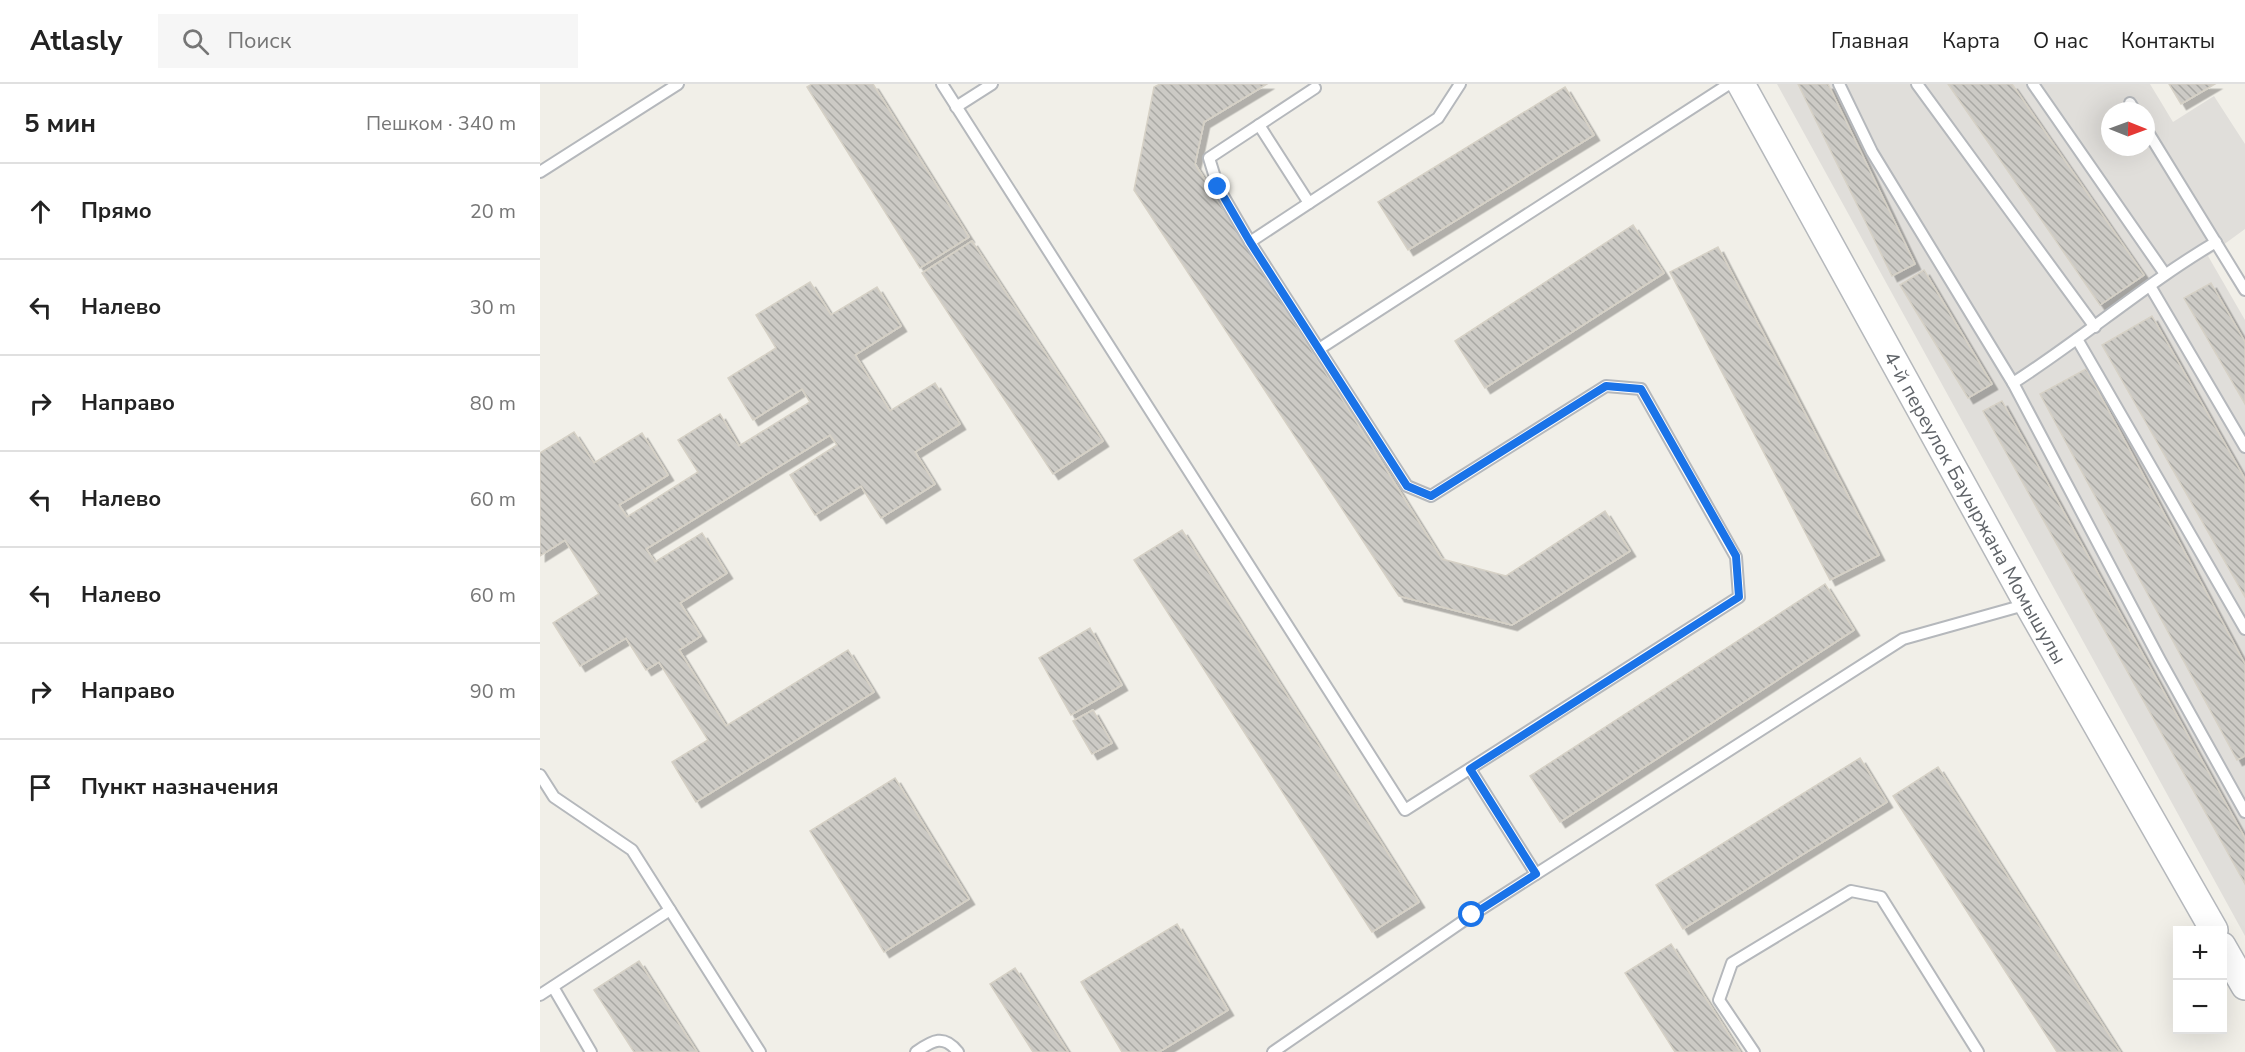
<!DOCTYPE html>
<html lang="ru">
<head>
<meta charset="utf-8">
<style>
  body { margin:0; font-family:"Nunito Sans",sans-serif; background:#f6f6f6; color:#222 }
  .controls { position:absolute; right:18px; bottom:18px; display:grid; overflow:hidden; border-radius:0px; box-shadow:0 6px 24px #0002 }
  .controls button { width:54px; height:54px; display:grid; place-items:center; padding:0; border:0; border-bottom:2px solid #e0e0e0; background:#fff; color:#222; font:30px sans-serif }
  .compass { position:absolute; left:1561px; top:18px; width:54px; height:54px; border-radius:50%; background:#fff; box-shadow:0 6px 24px #0002; rotate:91deg }
  .stop { position:absolute; width:18px; height:18px; margin:-14px; border:4px solid #1a73e8; border-radius:50%; background:#fff }
  .stop.end { background:#1a73e8; border-color:#fff; box-shadow:0 2px 6px #0008 }
  .list { margin:0; padding:0; list-style:none }
  h2 { display:flex; justify-content:space-between; align-items:center; height:78px; margin:0; padding:0 24px; font-size:26px }
  h2 small { font-size:20px; font-weight:400; color:#767676 }
  .list li { display:grid; grid-template-columns:39px 1fr auto; gap:18px; align-items:center; box-sizing:border-box; height:96px; padding:0 24px; border-top:2px solid #e0e0e0 }
  .list b { display:block; font-size:22px; white-space:nowrap }
  .list em { font-size:20px; font-style:normal; color:#767676 }
  .icon { flex:none; width:33px; height:33px; fill:none; stroke:currentColor; stroke-width:2; stroke-linecap:round; stroke-linejoin:round }
  .map { position:relative; flex:none; width:1705px; height:968px; overflow:hidden }
  header { display:flex; align-items:center; gap:36px; box-sizing:border-box; height:84px; padding:0 30px; background:#fff; border-bottom:2px solid #e0e0e0 }
  header strong { font-size:28px }
  nav { display:flex; gap:33px; margin-inline-start:auto; font-size:21px }
  .search { width:420px; height:54px; background:#f6f6f6; display:flex; align-items:center; gap:15px; box-sizing:border-box; padding:0 21px; border-radius:0px; color:#767676; font-size:22px }
  main { display:flex }
  aside { flex:1; background:#fff }
  .map>svg:first-child { display:block }
  .industrial { fill:#e0deda; fill-rule:evenodd }
  .building { fill:url(#building-back-hatch); stroke:#d6d1c6; stroke-width:1.5; filter:url(#shadow) }
  .lines { fill:none; stroke-linecap:round; stroke-linejoin:round }
  .service-casing { stroke:#b5b8bc; stroke-width:14 }
  .tertiary-casing { stroke:#b5b8bc; stroke-width:30 }
  .service { stroke:#fff; stroke-width:10 }
  .tertiary { stroke:#fff; stroke-width:27 }
  .route { stroke:#1a73e8; stroke-width:8 }
  .labels { text-anchor:middle; stroke-width:4.5; stroke-linejoin:round; paint-order:stroke }
  .street-label { font-size:20px; fill:#5f6368; stroke:#fff }
</style>
</head>
<body>
<header>
<strong>Atlasly</strong>
<div class="search"><svg class="icon" aria-label="search" viewBox="0 0 24 24"><circle cx="10" cy="10" r="6"/><path d="M15 15l6 6"/></svg>Поиск</div>
<nav><a>Главная</a><a>Карта</a><a>О нас</a><a>Контакты</a></nav>
</header>
<main>
<aside>
<h2>5 мин<small>Пешком · 340 m</small></h2>
<ul class="list">
<li><svg class="icon" aria-label="ahead" viewBox="0 0 24 24"><path d="M12 20V5M6 11l6-6 6 6"/></svg><div><b>Прямо</b></div><em>20 m</em></li>
<li><svg class="icon" aria-label="left" viewBox="0 0 24 24"><path d="M17 20v-9H6M10 6l-5 5 5 5"/></svg><div><b>Налево</b></div><em>30 m</em></li>
<li><svg class="icon" aria-label="right" viewBox="0 0 24 24"><path d="M7 20v-9h11M14 6l5 5-5 5"/></svg><div><b>Направо</b></div><em>80 m</em></li>
<li><svg class="icon" aria-label="left" viewBox="0 0 24 24"><path d="M17 20v-9H6M10 6l-5 5 5 5"/></svg><div><b>Налево</b></div><em>60 m</em></li>
<li><svg class="icon" aria-label="left" viewBox="0 0 24 24"><path d="M17 20v-9H6M10 6l-5 5 5 5"/></svg><div><b>Налево</b></div><em>60 m</em></li>
<li><svg class="icon" aria-label="right" viewBox="0 0 24 24"><path d="M7 20v-9h11M14 6l5 5-5 5"/></svg><div><b>Направо</b></div><em>90 m</em></li>
<li><svg class="icon" aria-label="arrive" viewBox="0 0 24 24"><path d="M6 21V4h12l-3 4 3 4H6"/></svg><div><b>Пункт назначения</b></div></li>
</ul>
</aside>
<div class="map">
<svg width="1705" height="968" viewBox="0 0 1705 968">
  <defs>
    <pattern id="building-back-hatch" width="6" height="6" patternUnits="userSpaceOnUse" patternTransform="scale(1.5)"><rect width="6" height="6" fill="#cccac5"/><path d="M-1 5l2 2M0 0l6 6M5-1l2 2" fill="none" stroke="#a9a8a4"/></pattern>
    <filter id="shadow"><feDropShadow dx="5.5" dy="5.5" stdDeviation="0" flood-color="#0004"/></filter>
  </defs>
  <rect width="100%" height="100%" fill="#f1efe8"/>
  <path class="industrial" d="M1237,0H1610L1633,38L1674,12L1705,60V145L1668,172L1705,236V852ZM1570,27H1606V63H1570Z"/>
  <g class="building">
    <polygon points="272,0 333,0 429,153 380,184 267,3"/>
    <polygon points="620,0 727,0 664,38 655,80 902,475 966,492 1065,427 1090,467 972,541 859,512 594,106 614,3"/>
    <polygon points="1258,0 1288,0 1375,180 1352,192"/>
    <polygon points="1408,0 1472,0 1604,191 1560,221"/>
    <polygon points="1629,0 1675,0 1641,20"/>
    <polygon points="1025,3 1054,51 868,166 838,118"/>
    <polygon points="1093,141 1124,189 945,304 915,257"/>
    <polygon points="432,157 563,357 513,390 382,189"/>
    <polygon points="1178,163 1339,471 1290,496 1130,188"/>
    <polygon points="1384,186 1452,300 1428,314 1360,201"/>
    <polygon points="270,198 291,231 337,203 361,242 315,271 350,327 395,299 420,340 375,368 395,400 341,434 321,402 275,431 250,391 297,361 290,351 106,465 115,478 162,449 187,489 140,519 161,552 139,566 186,642 308,566 334,608 156,718 132,678 168,656 119,578 106,586 86,554 40,582 13,539 59,510 25,456 0,472 0,369 34,348 54,379 102,349 128,391 79,421 87,433 158,388 138,356 180,330 199,362 270,318 262,305 213,336 188,294 236,264 216,231"/>
    <polygon points="1671,199 1705,258 1705,320 1644,214"/>
    <polygon points="1612,232 1705,395 1705,513 1562,261"/>
    <polygon points="1546,285 1705,580 1705,672 1697,676 1500,310"/>
    <polygon points="1462,317 1705,754 1705,800 1443,327"/>
    <polygon points="642,446 879,818 832,848 594,476"/>
    <polygon points="1285,500 1314,546 1020,738 990,692"/>
    <polygon points="550,544 582,601 531,631 499,574"/>
    <polygon points="553,626 572,659 552,670 533,637"/>
    <polygon points="1320,674 1347,718 1143,845 1116,801"/>
    <polygon points="1398,683 1580,968 1517,968 1353,712"/>
    <polygon points="355,694 429,815 344,868 270,747"/>
    <polygon points="637,840 688,926 619,968 582,968 541,898"/>
    <polygon points="1131,860 1200,968 1135,968 1085,889"/>
    <polygon points="99,877 157,968 94,968 54,906"/>
    <polygon points="475,884 528,968 493,968 450,900"/>
  </g>
  <g class="lines">
    <g class="service-casing">
      <g id="service">
        <polyline points="402,0 865,726 1199,513 1196,473 1101,305 1066,302 891,412 867,402 710,158 678,103 669,74 775,4"/>
        <path d="M1299,0L1332,68L1473,299C1542,255 1605,200 1676,158"/>
        <polyline points="1377,0 1555,243"/>
        <polyline points="1493,0 1625,190"/>
        <polyline points="1590,19 1595,27"/>
        <polyline points="416,23 452,0"/>
        <polyline points="719,41 769,119"/>
        <polyline points="1606,45 1705,206"/>
        <polyline points="0,88 138,0"/>
        <polyline points="710,158 898,34 920,0"/>
        <polyline points="1610,202 1705,363"/>
        <polyline points="1537,255 1705,545"/>
        <polyline points="779,265 1189,0"/>
        <polyline points="1473,299 1620,576 1705,728"/>
        <polyline points="930,685 996,790"/>
        <polyline points="0,691 14,713 92,766 220,968"/>
        <polyline points="13,903 51,968"/>
        <polyline points="0,911 130,826"/>
        <path d="M376,968C393,956 404,950 418,968"/>
        <polyline points="733,968 932,831 1363,555 1488,520"/>
        <polyline points="1214,968 1179,916 1192,879 1311,807 1341,813 1438,968"/>
      </g>
    </g>
    <g class="tertiary-casing">
      <g id="tertiary">
        <path id="s1" d="M1201,0L1488,520L1674,846"/>
        <polyline points="1682,862 1705,902"/>
      </g>
    </g>
    <use href="#service" class="service"/>
    <use href="#tertiary" class="tertiary"/>
  </g>
  <g class="lines">
    <polyline class="route" points="678,103 710,158 867,402 891,412 1066,302 1101,305 1196,472 1199,513 930,685 996,790 932,831"/>
  </g>
  <g class="labels">
    <g class="street-label">
      <text dy="7" stroke="none"><textPath href="#s1" startOffset="484">4-й переулок Бауыржана Момышулы</textPath></text>
    </g>
  </g>
</svg>
<div class="controls">
<button>+</button>
<button>−</button>
</div>
<svg class="compass" viewBox="-18 -18 36 36"><path d="M0-13l5 13h-10z" fill="#e53935"/><path d="M0 13l5-13h-10z" fill="#767676"/></svg>
<div class="stop" style="left:932px;top:831px"></div>
<div class="stop end" style="left:678px;top:103px"></div>
</div>
</main>
</body>
</html>
